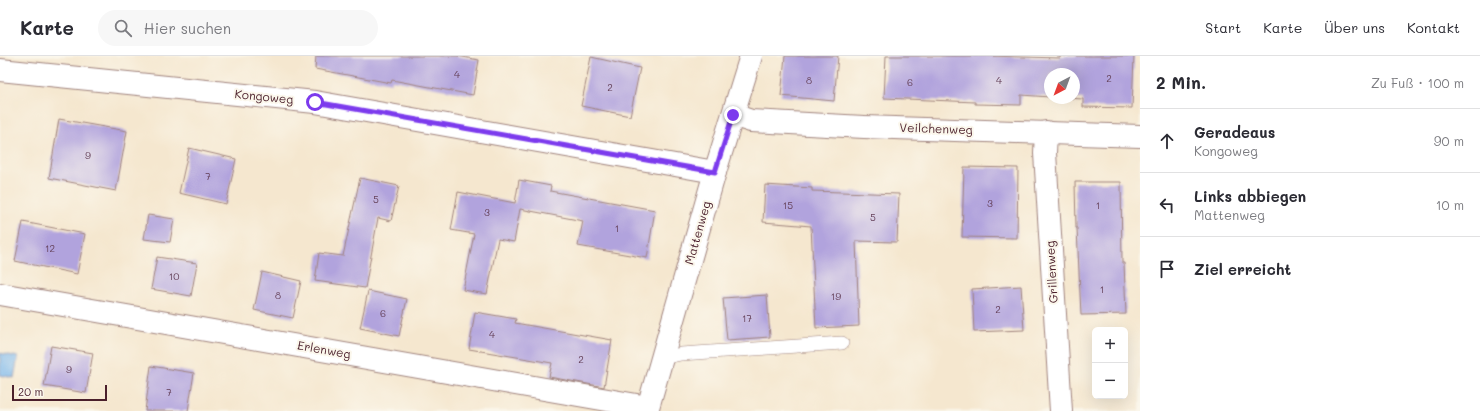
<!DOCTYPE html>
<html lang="de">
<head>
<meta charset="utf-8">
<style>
  body { margin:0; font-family:Mali,sans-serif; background:#f7f7f7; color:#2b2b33 }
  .controls { position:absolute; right:12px; bottom:12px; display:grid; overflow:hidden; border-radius:6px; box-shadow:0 4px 16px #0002 }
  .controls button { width:36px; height:36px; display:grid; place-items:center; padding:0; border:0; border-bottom:1px solid #e1e1e2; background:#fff; color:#2b2b33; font:20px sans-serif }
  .compass { position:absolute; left:1044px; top:12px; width:36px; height:36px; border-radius:50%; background:#fff; box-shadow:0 4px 16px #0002; rotate:221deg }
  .scale { position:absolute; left:12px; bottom:10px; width:95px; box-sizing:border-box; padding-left:4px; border:2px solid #4a1f2b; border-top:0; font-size:11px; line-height:14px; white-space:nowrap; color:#4a1f2b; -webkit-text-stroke:3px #fbf7ec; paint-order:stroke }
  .stop { position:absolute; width:12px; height:12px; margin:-9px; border:3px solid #7c3aed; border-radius:50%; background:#fff }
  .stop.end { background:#7c3aed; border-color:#fff; box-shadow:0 1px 4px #0008 }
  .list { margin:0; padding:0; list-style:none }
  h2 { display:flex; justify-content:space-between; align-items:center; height:52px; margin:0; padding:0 16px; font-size:17px }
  h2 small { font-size:13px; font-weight:400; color:#7c7c81 }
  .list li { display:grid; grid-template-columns:26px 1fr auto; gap:12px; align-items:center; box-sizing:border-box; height:64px; padding:0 16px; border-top:1px solid #e1e1e2 }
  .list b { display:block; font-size:15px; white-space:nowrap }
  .list p { margin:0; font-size:13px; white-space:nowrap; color:#7c7c81 }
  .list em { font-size:13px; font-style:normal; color:#7c7c81 }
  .icon { flex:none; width:22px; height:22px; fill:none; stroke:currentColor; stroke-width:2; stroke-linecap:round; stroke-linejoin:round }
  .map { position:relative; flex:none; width:1140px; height:355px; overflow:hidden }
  header { display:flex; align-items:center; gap:24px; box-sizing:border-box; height:56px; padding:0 20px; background:#fff; border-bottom:1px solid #e1e1e2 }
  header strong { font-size:19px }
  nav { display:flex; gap:22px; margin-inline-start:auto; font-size:14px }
  .search { width:280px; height:36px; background:#f7f7f7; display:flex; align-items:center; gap:10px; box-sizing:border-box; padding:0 14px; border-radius:22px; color:#7c7c81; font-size:15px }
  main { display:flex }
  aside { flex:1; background:#fff }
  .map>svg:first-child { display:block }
  .water { fill:#78b5eb; stroke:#616a8b }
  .building { fill:#b1a3dd }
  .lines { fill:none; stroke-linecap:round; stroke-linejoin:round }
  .service-casing { stroke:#a0837d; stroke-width:14 }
  .minor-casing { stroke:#a0837d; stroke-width:24 }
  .service { stroke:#fff; stroke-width:13 }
  .minor { stroke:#fff; stroke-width:22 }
  .route { stroke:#7c3aed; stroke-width:5 }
  .labels { text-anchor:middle; stroke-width:4; stroke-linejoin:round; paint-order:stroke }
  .number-label { font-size:10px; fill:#644058 }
  .street-label { font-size:12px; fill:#4a1f2b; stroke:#fbf7ec }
</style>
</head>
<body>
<header>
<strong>Karte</strong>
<div class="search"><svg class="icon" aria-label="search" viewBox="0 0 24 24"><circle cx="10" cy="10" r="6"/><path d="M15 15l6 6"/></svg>Hier suchen</div>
<nav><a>Start</a><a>Karte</a><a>Über uns</a><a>Kontakt</a></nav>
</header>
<main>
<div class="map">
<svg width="1140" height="355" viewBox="0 0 1140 355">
  <rect width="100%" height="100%" fill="#fbf7ec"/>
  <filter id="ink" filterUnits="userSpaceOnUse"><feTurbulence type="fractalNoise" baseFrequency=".025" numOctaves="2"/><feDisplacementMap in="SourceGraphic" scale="8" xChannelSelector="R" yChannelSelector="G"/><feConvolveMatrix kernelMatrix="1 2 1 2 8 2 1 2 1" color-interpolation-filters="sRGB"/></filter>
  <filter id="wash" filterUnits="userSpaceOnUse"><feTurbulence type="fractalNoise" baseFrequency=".012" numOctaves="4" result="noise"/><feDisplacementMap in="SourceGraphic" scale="16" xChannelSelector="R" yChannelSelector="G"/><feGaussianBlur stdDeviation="0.9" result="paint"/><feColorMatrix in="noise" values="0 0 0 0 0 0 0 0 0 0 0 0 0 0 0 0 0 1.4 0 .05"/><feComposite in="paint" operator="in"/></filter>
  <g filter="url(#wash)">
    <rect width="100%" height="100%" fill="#f5e7cf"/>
    <polygon class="water" points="0,297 18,301 14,322 0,319"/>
    <g id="blocks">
      <g class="building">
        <polygon points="316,0 457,0 479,4 473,39 392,24 391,27 315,13"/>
        <polygon points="785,0 838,0 834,45 781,40"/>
        <polygon points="886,0 987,0 1060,2 1060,0 1134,0 1132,52 1083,51 1083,43 1066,42 1074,42 1074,18 1050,18 1050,41 1021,39 1021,49 975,48 975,46 884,42"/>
        <polygon points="591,1 640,12 630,60 581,50"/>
        <polygon points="59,63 127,75 116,135 49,122"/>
        <polygon points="189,92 236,103 226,148 179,137"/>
        <polygon points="964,111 1018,112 1017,182 962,181"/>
        <polygon points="360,122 399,130 391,165 378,162 365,232 315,225 319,197 343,200"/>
        <polygon points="519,124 551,130 550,135 655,154 647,202 578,190 583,165 520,153 514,186 498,183 487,238 463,234 474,178 451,174 458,136 515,147"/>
        <polygon points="1075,126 1121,126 1122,207 1124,207 1126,258 1081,259 1077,172 1076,172"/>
        <polygon points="765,129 812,132 812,135 899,138 897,186 856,185 859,270 816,272 811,170 763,166"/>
        <polygon points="148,159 174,163 170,186 144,183"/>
        <polygon points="23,166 85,178 77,218 15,205"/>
        <polygon points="157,201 197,207 191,240 151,233"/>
        <polygon points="262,216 301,225 293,262 254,254"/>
        <polygon points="1021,230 1024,274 974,276 972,233"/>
        <polygon points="368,235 407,243 399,280 360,272"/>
        <polygon points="767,239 770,281 727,284 723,242"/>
        <polygon points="475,256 516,263 515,267 612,284 604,331 549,321 552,307 469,293"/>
        <polygon points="51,290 93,297 86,337 44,330"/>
        <polygon points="151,310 194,317 188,355 145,355"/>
      </g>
    </g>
  </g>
  <g filter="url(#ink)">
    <use href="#blocks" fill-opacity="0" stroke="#a0837d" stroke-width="1"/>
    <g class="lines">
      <g class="service-casing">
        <polyline id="service" points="662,302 681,298 842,287"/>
      </g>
      <g class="minor-casing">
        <g id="minor">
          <polyline points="0,14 315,46 715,116"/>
          <polyline points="733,59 751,65 864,71 1140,80"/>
          <polyline points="1046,76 1045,97 1061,355"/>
          <polyline points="0,238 648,351"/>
          <polyline points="647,355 715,116 751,0"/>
        </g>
      </g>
      <use href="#service" class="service"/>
      <use href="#minor" class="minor"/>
    </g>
  </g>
  <g class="lines" filter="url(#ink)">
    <polyline class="route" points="315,46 715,116 733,59"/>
  </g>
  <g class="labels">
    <g class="number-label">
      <text x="457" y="22">4</text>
      <text x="1109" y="26">2</text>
      <text x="809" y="28">8</text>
      <text x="999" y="28">4</text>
      <text x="910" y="30">6</text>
      <text x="610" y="35">2</text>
      <text x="88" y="103">9</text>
      <text x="208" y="124">7</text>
      <text x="376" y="147">5</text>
      <text x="990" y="151">3</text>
      <text x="788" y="153">15</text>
      <text x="1098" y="153">1</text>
      <text x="487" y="160">3</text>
      <text x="873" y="165">5</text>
      <text x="617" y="176">1</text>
      <text x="50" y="196">12</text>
      <text x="174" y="224">10</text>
      <text x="1102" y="237">1</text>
      <text x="278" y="243">8</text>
      <text x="836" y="244">19</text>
      <text x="998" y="257">2</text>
      <text x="383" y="261">6</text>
      <text x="747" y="266">17</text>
      <text x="492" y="282">4</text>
      <text x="581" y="307">2</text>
      <text x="69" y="317">9</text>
      <text x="169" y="340">7</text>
    </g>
    <g class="street-label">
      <text transform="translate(264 41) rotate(6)" y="4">Kongoweg</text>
      <text transform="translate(936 73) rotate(2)" y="4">Veilchenweg</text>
      <text transform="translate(698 177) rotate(-74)" y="4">Mattenweg</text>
      <text transform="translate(1052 216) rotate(-93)" y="4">Grillenweg</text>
      <text transform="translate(324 294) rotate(10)" y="4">Erlenweg</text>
    </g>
  </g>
</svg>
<div class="controls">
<button>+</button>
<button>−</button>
</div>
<svg class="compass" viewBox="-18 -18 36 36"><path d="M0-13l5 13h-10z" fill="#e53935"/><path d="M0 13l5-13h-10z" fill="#7c7c81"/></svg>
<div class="scale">20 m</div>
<div class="stop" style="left:315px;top:46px"></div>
<div class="stop end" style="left:733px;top:59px"></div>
</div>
<aside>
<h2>2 Min.<small>Zu Fuß · 100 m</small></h2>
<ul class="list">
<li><svg class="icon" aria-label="ahead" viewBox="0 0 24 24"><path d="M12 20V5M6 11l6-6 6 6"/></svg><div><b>Geradeaus</b><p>Kongoweg</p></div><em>90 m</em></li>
<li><svg class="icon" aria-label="left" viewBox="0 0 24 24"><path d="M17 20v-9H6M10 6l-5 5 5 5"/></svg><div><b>Links abbiegen</b><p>Mattenweg</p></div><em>10 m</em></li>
<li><svg class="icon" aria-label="arrive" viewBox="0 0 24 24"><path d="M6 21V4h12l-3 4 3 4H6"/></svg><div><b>Ziel erreicht</b></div></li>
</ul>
</aside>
</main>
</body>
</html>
